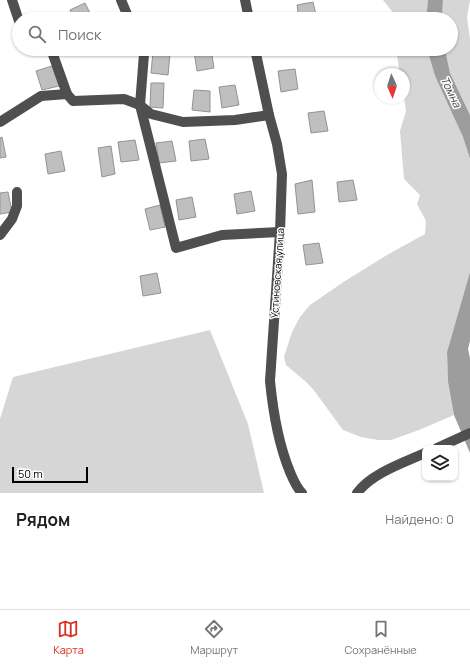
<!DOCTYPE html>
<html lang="ru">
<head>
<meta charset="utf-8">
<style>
  body { margin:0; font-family:Manrope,sans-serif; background:#f6f6f6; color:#202124 }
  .controls { position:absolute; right:12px; bottom:12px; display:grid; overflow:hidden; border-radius:8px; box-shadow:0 1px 3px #0004 }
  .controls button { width:36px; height:36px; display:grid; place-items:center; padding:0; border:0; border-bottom:1px solid #e0e0e0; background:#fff; color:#202124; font:20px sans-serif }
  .compass { position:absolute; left:374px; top:68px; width:36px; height:36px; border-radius:50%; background:#fff; box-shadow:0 1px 3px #0004; rotate:177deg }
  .scale { position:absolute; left:12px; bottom:10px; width:76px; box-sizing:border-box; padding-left:4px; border:2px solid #000; border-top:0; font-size:11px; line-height:14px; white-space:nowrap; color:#000; -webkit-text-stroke:3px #fff; paint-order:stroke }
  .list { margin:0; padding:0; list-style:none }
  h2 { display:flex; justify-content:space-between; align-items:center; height:52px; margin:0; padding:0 16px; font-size:17px }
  h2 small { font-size:13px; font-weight:400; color:#757577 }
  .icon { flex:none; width:22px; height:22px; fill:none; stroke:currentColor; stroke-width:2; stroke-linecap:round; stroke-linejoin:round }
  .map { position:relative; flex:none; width:470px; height:493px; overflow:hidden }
  .search { position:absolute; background:#fff; box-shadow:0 1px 3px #0004; left:12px; right:12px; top:12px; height:44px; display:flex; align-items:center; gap:10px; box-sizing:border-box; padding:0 14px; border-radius:22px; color:#757577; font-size:15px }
  .sheet { height:116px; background:#fff }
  nav { display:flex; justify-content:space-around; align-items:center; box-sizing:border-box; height:56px; border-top:1px solid #e0e0e0; background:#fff; font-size:11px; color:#757577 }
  nav a { display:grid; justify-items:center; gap:2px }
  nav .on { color:#d93025 }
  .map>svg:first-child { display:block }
  .green { fill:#d6d6d6 }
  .water { fill:#9d9d9d }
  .building { fill:#bfbfbf; stroke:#939393 }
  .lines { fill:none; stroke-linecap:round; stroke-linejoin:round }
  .minor { stroke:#4f4f4f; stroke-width:10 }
  .labels { text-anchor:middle; stroke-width:3; stroke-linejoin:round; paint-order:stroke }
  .street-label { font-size:10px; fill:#000; stroke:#fff }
  .water-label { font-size:11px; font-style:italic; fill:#3e3e3e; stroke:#fff }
</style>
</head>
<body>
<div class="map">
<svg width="470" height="493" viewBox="0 0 470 493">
  <rect width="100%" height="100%" fill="#fff"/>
  <g class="green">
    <polygon points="383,0 428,0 426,19 398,19"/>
    <polygon points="443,0 470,0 467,17 470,39 470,115 450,73 445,49 451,49 451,19 442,19"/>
    <polygon points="396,49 427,49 435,76 463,137 470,159 470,272 447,352 448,382 454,415 419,430 391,440 378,440 361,437 343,430 313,389 306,382 286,365 284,357 292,332 300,317 310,305 345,281 387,255 425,234 426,221 417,204 420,195 404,179 400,131 406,111 404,98 404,74 400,74"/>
    <polygon points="210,330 248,424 264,493 0,493 0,419 13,377"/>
  </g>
  <g class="water">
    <polygon points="428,0 443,0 442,19 426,19"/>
    <polygon points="427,49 445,49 450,73 470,115 470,159 463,137 435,76"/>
    <polygon points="470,272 470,341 468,349 470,358 470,453 454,415 448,382 447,352"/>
  </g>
  <g class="building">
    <polygon points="313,2 317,19 299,19 297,5"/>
    <polygon points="85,3 93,19 74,19 70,10"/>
    <polygon points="204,49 211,49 214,68 197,71 194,51"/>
    <polygon points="153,52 170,54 168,75 151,73"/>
    <polygon points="52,66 59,86 42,90 36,71"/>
    <polygon points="295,69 298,89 281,92 278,71"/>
    <polygon points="151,83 164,83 163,108 150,107"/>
    <polygon points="235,85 239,105 222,108 219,87"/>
    <polygon points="194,90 210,91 210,112 192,110"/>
    <polygon points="324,111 328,131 311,133 308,113"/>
    <polygon points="2,137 6,157 0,158 0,138"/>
    <polygon points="205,139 209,159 191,161 189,141"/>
    <polygon points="135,140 139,160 121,162 118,142"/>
    <polygon points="172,141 176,161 159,163 156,143"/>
    <polygon points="111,146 115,174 102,177 98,148"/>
    <polygon points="61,151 65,171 48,174 45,154"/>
    <polygon points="312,180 315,212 298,214 295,184"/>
    <polygon points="353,180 357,200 339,202 337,182"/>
    <polygon points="251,191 255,211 237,214 234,194"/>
    <polygon points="8,192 12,212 0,214 0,193"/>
    <polygon points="192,197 196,217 179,220 176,200"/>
    <polygon points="160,205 165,227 150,230 145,209"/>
    <polygon points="319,243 323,263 306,265 303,245"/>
    <polygon points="157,273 161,293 143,296 140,276"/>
  </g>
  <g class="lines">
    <g class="minor">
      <polyline points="12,0 19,21"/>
      <polyline points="121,0 129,19"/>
      <polyline points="245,0 249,19"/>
      <polyline points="51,49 67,94 73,101 124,99 140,105 151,114 183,122 235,120 269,115"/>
      <polyline points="142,49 144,54 140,105 176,248 222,235 280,232"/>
      <path d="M255,49L269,115L277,144L282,174L280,232L270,381C273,412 278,443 290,472C293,479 296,487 302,493"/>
      <polyline points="0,122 41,96 67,94"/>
      <polyline points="0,235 12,219 17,206 17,192"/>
      <polyline points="437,448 470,433"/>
      <path d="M357,493C372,473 403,463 425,453"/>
    </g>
  </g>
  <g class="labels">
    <g class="street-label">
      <text transform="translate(277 273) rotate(-86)" y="4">Устиновская улица</text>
    </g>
    <g class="water-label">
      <text transform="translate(451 92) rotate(65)" y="4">Томна</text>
    </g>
  </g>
</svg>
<div class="controls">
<button><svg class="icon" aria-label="layers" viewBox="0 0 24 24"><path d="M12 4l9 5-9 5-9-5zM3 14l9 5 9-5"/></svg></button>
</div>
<svg class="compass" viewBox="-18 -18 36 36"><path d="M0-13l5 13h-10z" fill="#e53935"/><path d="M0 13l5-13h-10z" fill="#757577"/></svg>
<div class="scale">50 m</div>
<div class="search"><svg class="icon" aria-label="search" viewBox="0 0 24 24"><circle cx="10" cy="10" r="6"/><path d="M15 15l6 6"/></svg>Поиск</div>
</div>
<section class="sheet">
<h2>Рядом<small>Найдено: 0</small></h2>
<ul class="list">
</ul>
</section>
<nav>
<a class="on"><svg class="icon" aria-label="map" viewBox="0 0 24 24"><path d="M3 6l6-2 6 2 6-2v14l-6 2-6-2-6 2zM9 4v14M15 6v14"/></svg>Карта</a>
<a><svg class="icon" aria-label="directions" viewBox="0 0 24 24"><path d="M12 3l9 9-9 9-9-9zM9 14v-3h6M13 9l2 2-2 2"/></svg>Маршрут</a>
<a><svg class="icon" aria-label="saved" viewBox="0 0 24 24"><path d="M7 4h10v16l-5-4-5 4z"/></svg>Сохранённые</a>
</nav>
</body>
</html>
